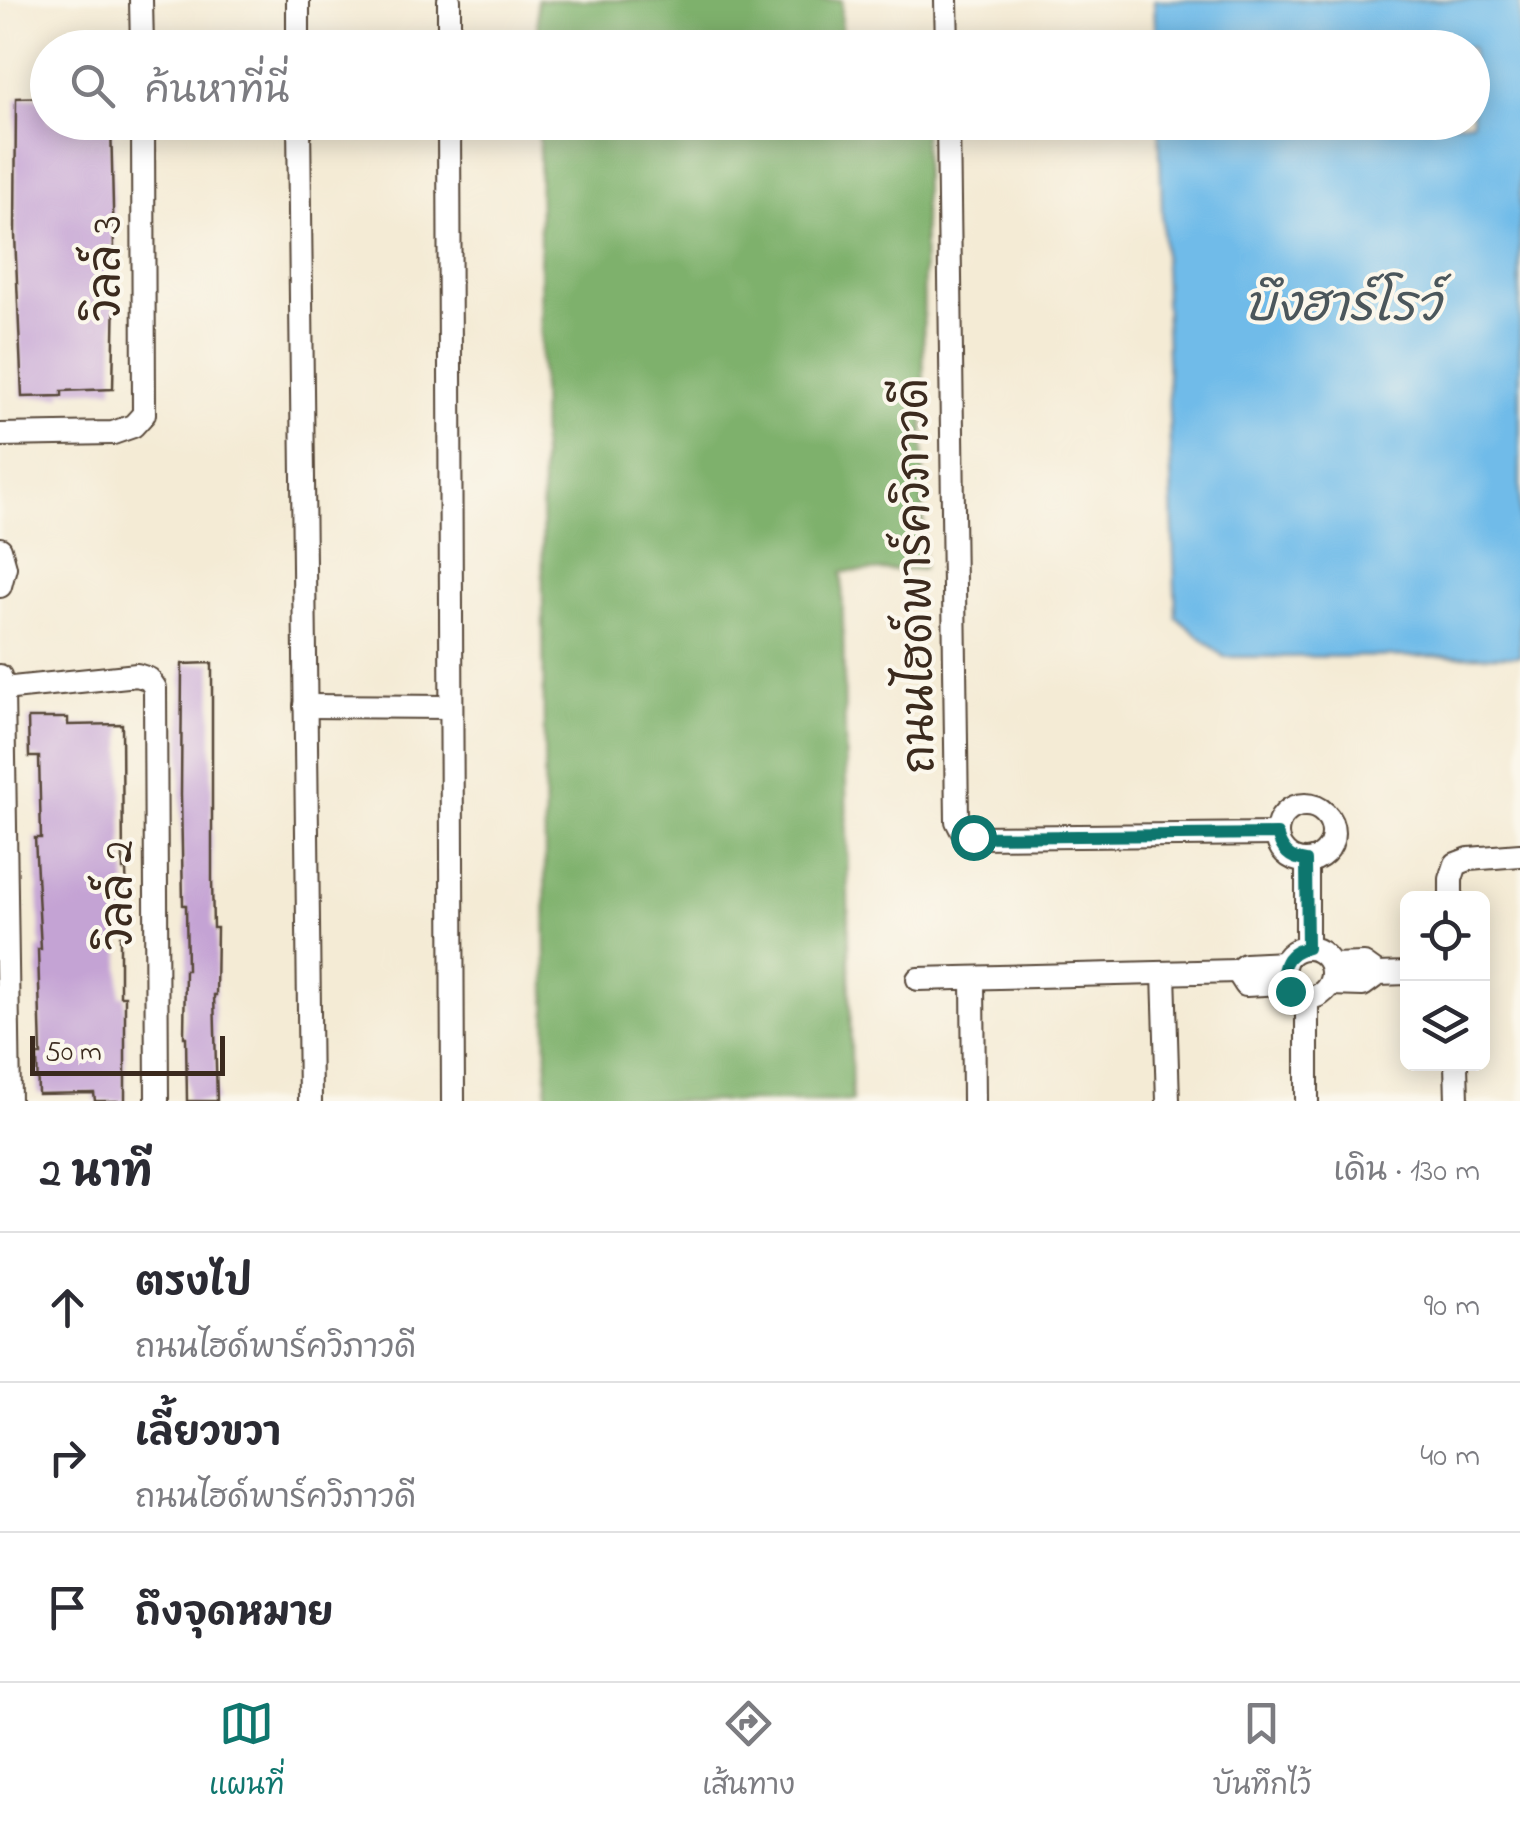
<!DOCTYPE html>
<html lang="th">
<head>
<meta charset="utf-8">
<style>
  body { margin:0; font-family:"Indie Flower","Playpen Sans Thai",sans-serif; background:#f2f2f3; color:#2b2b33 }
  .controls { position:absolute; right:30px; bottom:30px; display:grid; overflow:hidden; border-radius:15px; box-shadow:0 5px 25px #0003 }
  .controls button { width:90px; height:90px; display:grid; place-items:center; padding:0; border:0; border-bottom:2px solid #e1e1e2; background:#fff; color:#2b2b33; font:50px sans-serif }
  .scale { position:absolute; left:30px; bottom:25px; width:195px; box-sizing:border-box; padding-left:10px; border:5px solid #3b2a1e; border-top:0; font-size:28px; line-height:35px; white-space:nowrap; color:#3b2a1e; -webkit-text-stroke:8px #fbf7ec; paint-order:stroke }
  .stop { position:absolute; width:30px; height:30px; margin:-22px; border:8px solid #0f766e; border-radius:50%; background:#fff }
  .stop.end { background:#0f766e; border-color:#fff; box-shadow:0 2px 10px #0008 }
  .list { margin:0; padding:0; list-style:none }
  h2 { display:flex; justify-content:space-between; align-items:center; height:130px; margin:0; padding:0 40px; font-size:42px }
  h2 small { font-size:32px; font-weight:400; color:#7c7c81 }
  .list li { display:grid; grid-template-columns:65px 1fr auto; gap:30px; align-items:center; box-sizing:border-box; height:150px; padding:0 40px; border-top:2px solid #e1e1e2 }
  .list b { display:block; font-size:38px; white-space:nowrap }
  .list p { margin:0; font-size:32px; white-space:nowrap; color:#7c7c81 }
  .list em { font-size:32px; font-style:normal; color:#7c7c81 }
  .icon { flex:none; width:55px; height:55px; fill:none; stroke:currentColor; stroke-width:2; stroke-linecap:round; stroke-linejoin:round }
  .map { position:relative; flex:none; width:1520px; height:1101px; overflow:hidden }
  .search { position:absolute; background:#fff; box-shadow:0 5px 25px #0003; left:30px; right:30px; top:30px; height:110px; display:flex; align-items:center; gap:25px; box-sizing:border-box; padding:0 35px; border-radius:55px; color:#7c7c81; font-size:38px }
  .sheet { height:580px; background:#fff }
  nav { display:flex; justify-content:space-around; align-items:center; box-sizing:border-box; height:140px; border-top:2px solid #e1e1e2; background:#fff; font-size:28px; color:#7c7c81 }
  nav a { display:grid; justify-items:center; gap:5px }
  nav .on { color:#0f766e }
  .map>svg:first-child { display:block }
  .forest { fill:#7eb16c; stroke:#5c6e45; stroke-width:2.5 }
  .water { fill:#70bbe9; stroke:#567284; stroke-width:2.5 }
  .building { fill:#c4a3d4 }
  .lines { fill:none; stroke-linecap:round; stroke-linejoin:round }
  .minor-casing { stroke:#574739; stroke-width:26 }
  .minor { stroke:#fff; stroke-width:22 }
  .route { stroke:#0f766e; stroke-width:12 }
  .labels { text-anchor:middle; stroke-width:8; stroke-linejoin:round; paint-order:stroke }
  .street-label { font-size:45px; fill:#3b2a1e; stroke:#fbf7ec }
  .water-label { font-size:48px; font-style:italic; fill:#4b565b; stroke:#fbf7ec }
</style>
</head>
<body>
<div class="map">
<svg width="1520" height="1101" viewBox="0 0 1520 1101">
  <rect width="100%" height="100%" fill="#fbf7ec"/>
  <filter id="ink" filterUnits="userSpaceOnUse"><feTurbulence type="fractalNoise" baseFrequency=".01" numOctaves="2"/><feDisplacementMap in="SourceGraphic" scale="20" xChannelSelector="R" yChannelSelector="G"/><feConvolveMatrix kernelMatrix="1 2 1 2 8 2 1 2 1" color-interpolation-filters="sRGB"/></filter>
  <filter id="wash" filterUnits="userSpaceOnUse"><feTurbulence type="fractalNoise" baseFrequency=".0048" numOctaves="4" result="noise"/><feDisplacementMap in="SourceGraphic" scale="40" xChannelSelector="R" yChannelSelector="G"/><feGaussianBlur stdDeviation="2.25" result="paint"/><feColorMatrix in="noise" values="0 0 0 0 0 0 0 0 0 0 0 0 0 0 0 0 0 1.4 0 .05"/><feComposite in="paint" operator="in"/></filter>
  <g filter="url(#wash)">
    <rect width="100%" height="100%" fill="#f4ebd5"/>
    <g class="forest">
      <polygon points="537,0 842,0 841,47 538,47"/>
      <polygon points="539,123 924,123 923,569 842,572 852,1101 547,1101"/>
    </g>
    <polygon class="water" points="1154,0 1520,0 1520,656 1224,657 1176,617 1159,123 1472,122 1472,48 1156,47"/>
    <g id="blocks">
      <g class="building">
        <polygon points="48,97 48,122 111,122 115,290 113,389 62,391 62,396 22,397 15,235 16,98"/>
        <polygon points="212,663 212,879 213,928 217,928 216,995 214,995 217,1101 187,1101 186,1037 184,1037 185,970 187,970 186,905 183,905 181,795 182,664"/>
        <polygon points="28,718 68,718 68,725 122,724 123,870 126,870 127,895 125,895 125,936 120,936 120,996 125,996 125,1101 95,1101 94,1093 38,1094 37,1055 41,1055 38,949 41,949 35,838 41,838 39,757 29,757"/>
      </g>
    </g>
  </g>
  <g filter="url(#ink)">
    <use href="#blocks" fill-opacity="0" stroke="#574739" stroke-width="2.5"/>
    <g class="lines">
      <g class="minor-casing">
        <g id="minor">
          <polyline points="141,0 142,48"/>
          <polyline points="298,0 298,48"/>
          <polyline points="449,0 449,48"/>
          <polyline points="946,0 947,48"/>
          <polyline points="299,122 310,1101"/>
          <polyline points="449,122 453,1101"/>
          <polyline points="948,122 957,821 962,831 973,837 1277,834"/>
          <polyline points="0,435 113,433 133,426 144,414 143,122"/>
          <polyline points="0,549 5,567 0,586"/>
          <polyline points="0,676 3,689 9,1101"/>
          <polyline points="3,689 137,675 149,679 155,688 157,1101"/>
          <polyline points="305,706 451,707"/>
          <circle cx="1305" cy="833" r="28"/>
          <polyline points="1307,861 1307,948"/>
          <polyline points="1451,898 1451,879 1456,864 1469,859 1520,855"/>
          <circle cx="1307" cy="973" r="25"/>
          <polyline points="1331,965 1364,964 1378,974"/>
          <polyline points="1164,973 1168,1101"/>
          <polyline points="973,978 974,1101"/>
          <polyline points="918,979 1237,971"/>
          <polyline points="1284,983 1246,985 1237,971 1245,965 1285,963"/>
          <polyline points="1330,984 1363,985 1378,974 1408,973"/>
          <polyline points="1307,999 1307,1101"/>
          <polyline points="1456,1064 1457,1101"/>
        </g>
      </g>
      <use href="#minor" class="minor"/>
    </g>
  </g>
  <g class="lines" filter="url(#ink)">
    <path class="route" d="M973,837L1277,834C1282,851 1289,859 1306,861L1307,948C1285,952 1276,973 1290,991"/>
  </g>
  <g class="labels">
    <g class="street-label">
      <text transform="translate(104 268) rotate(-90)" y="16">วิลล์ 3</text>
      <text transform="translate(914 576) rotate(-91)" y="16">ถนนไฮด์พาร์ควิภาวดี</text>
      <text transform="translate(116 895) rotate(-90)" y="16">วิลล์ 2</text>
    </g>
    <g class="water-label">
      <text x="1342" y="320">บึงฮาร์โรว์</text>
    </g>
  </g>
</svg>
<div class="controls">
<button><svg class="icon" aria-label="locate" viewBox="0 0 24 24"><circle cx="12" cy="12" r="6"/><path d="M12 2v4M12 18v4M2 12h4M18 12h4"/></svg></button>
<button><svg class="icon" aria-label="layers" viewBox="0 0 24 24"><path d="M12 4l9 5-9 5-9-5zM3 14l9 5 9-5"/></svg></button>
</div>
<div class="scale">50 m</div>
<div class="stop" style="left:973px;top:837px"></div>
<div class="stop end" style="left:1290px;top:991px"></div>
<div class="search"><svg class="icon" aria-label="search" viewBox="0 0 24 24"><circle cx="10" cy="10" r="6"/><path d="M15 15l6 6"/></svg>ค้นหาที่นี่</div>
</div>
<section class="sheet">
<h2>2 นาที<small>เดิน · 130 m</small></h2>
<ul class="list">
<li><svg class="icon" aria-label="ahead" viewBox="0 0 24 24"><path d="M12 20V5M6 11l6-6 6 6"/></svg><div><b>ตรงไป</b><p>ถนนไฮด์พาร์ควิภาวดี</p></div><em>90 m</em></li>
<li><svg class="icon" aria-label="right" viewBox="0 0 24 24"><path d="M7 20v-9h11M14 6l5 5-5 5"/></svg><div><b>เลี้ยวขวา</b><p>ถนนไฮด์พาร์ควิภาวดี</p></div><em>40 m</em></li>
<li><svg class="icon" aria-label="arrive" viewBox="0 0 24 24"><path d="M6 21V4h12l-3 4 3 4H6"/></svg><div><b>ถึงจุดหมาย</b></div></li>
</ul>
</section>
<nav>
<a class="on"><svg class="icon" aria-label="map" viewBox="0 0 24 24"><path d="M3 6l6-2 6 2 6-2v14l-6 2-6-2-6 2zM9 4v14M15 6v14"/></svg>แผนที่</a>
<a><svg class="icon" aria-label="directions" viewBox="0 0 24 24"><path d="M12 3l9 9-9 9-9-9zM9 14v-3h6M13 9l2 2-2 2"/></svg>เส้นทาง</a>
<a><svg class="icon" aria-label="saved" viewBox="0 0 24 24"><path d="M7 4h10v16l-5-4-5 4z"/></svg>บันทึกไว้</a>
</nav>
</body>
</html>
